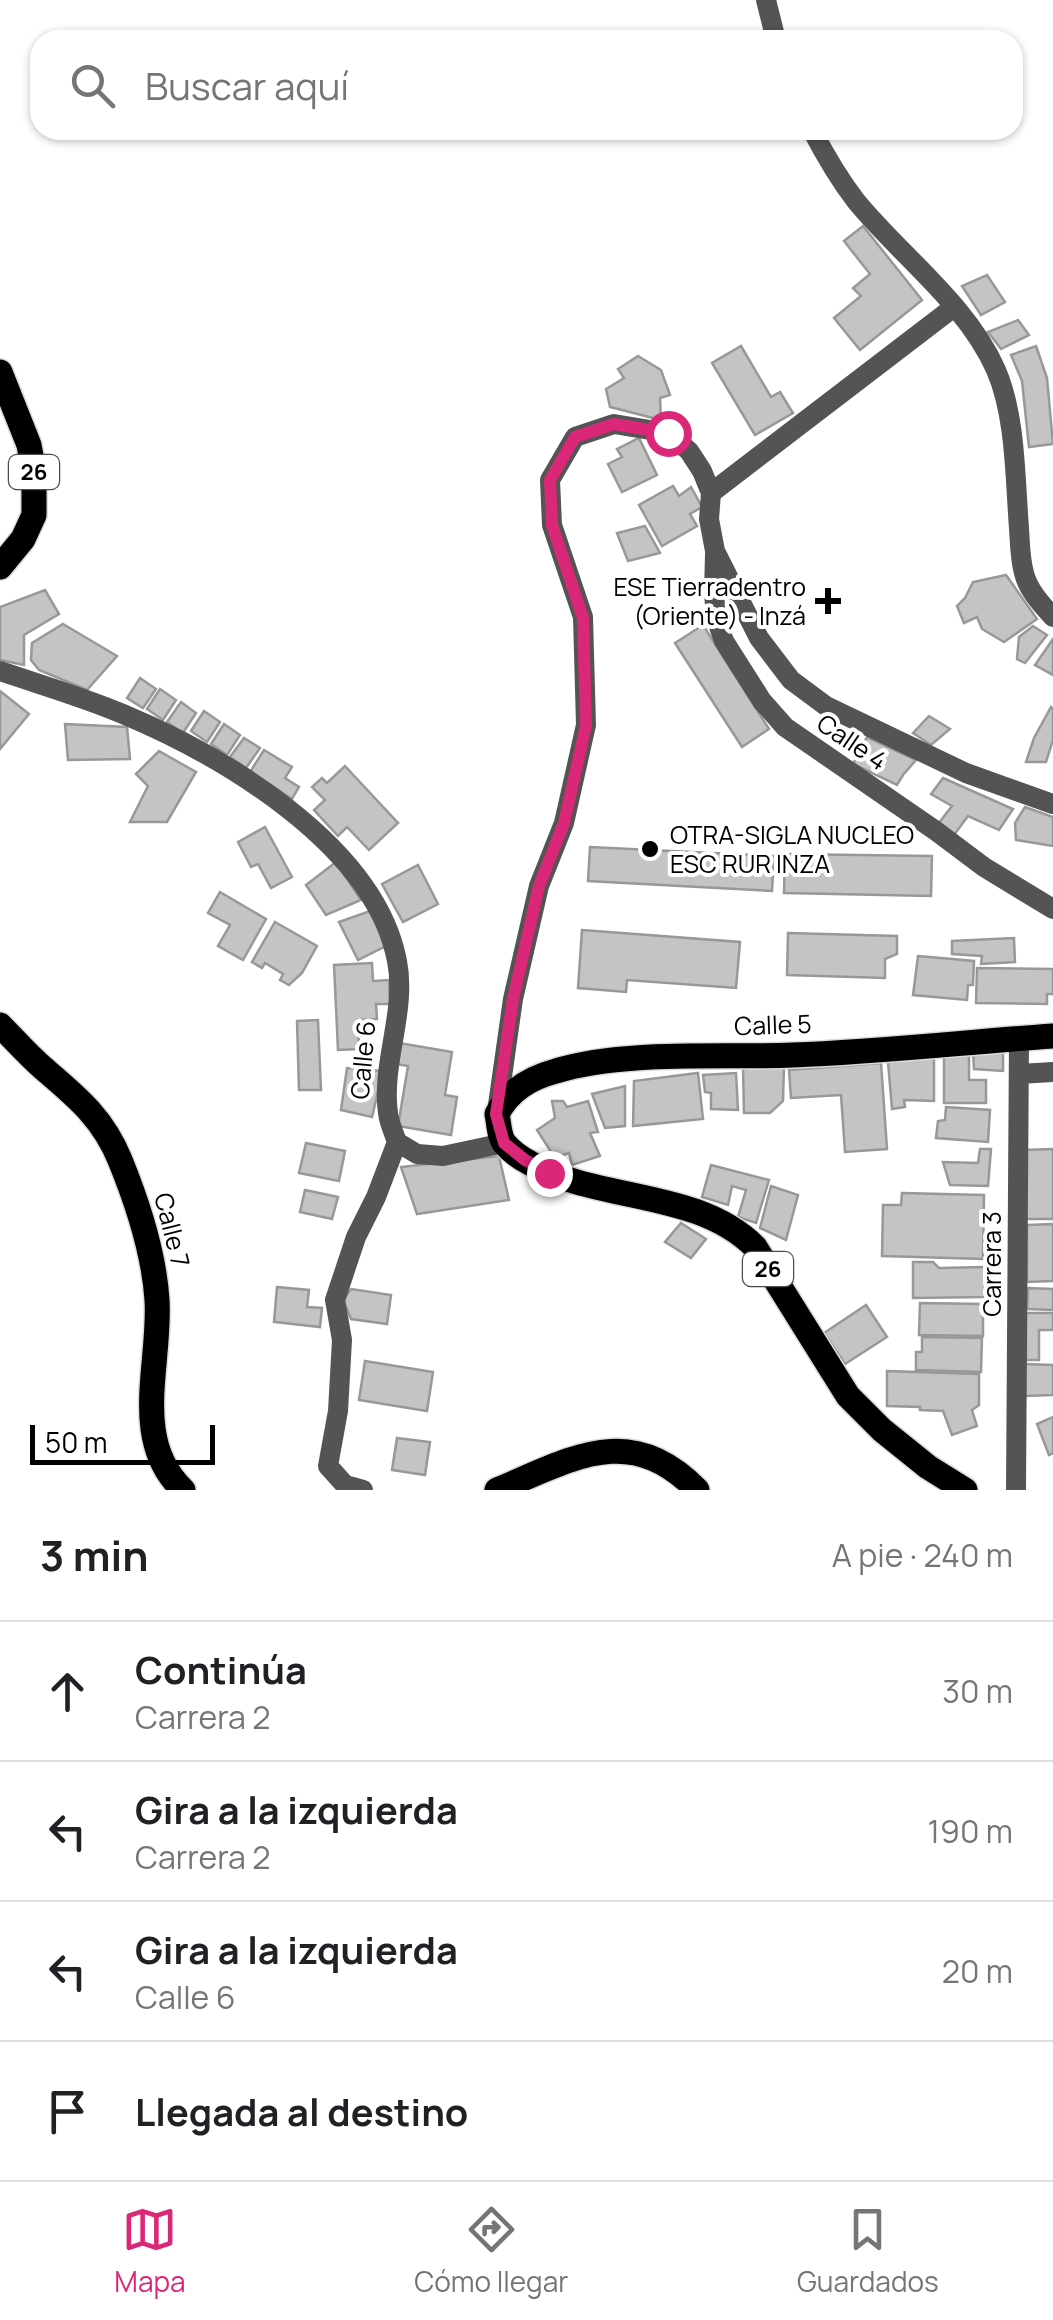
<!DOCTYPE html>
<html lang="es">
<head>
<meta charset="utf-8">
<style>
  body { margin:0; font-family:Manrope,sans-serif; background:#f2f2f2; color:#202124 }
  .scale { position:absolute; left:30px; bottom:25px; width:185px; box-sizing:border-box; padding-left:10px; border:5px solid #000; border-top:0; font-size:28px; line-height:35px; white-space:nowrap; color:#000; -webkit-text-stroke:8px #fff; paint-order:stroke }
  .stop { position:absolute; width:30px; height:30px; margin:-22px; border:8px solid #db2777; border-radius:50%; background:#fff }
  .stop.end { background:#db2777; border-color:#fff; box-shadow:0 2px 10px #0008 }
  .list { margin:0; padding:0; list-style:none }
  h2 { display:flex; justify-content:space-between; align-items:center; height:130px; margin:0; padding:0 40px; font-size:42px }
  h2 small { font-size:32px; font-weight:400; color:#757577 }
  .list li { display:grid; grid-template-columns:65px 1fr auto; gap:30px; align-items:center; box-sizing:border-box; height:140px; padding:0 40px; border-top:2px solid #e0e0e0 }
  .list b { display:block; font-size:38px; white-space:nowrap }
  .list p { margin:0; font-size:32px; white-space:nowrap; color:#757577 }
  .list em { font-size:32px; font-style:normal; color:#757577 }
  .icon { flex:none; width:55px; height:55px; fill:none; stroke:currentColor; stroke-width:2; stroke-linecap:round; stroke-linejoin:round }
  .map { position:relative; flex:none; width:1053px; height:1490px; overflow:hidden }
  .search { position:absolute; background:#fff; box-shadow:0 2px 8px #0004; left:30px; right:30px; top:30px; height:110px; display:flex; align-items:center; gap:25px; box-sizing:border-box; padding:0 35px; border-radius:30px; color:#757577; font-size:38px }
  .sheet { height:690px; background:#fff }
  nav { display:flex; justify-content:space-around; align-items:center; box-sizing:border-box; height:140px; border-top:2px solid #e0e0e0; background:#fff; font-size:28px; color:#757577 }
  nav a { display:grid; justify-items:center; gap:5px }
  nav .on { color:#db2777 }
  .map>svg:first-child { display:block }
  .building { fill:#c4c4c4; stroke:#989898; stroke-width:2.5 }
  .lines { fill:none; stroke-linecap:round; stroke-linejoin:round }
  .primary-casing { stroke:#dbdbdb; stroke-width:28 }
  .minor { stroke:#545454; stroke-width:20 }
  .primary { stroke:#000; stroke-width:25 }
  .route { stroke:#db2777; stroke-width:12 }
  .poi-dot { fill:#000; stroke:#fff; stroke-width:4 }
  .labels { text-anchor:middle; stroke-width:8; stroke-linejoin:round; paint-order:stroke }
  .shield { fill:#fff; stroke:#4c4c4c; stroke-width:2.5 }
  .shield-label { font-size:22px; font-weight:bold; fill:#000 }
  .poi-label { font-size:25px; fill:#000; stroke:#fff; text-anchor:end }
  .street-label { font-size:25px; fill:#000; stroke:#fff }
</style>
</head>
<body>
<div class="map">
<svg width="1053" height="1490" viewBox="0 0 1053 1490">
  <rect width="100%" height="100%" fill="#fff"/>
  <g class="building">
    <polygon points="863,226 922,300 860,350 834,318 861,296 853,288 870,274 844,241"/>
    <polygon points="987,275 1005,302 981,315 962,286"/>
    <polygon points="1018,320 1029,335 1001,349 988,332"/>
    <polygon points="741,346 771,397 780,392 793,413 755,435 712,363"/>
    <polygon points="1036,346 1047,378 1053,444 1029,447 1022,381 1011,355"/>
    <polygon points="638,356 661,370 670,395 660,398 661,420 610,407 606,389 624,378 618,369"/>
    <polygon points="639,438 657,475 622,492 608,464 622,457 617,449"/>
    <polygon points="673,486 679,496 691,487 702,507 690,514 697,526 662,546 639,505"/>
    <polygon points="645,526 660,553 628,561 617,533"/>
    <polygon points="1006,575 1037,619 1004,642 982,629 977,617 964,623 957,606 965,598 973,582"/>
    <polygon points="45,590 59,614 24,635 24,665 0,660 0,607"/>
    <polygon points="63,624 117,656 87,690 39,670 31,660 32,643"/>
    <polygon points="703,625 769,729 742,747 675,643"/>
    <polygon points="1033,626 1047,635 1025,663 1017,659 1019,637"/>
    <polygon points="1053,639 1053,675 1035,665"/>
    <polygon points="140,678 156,689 143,708 127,698"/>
    <polygon points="160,689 176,700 163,720 147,709"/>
    <polygon points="0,691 29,714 0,749"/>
    <polygon points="181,702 196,713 183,733 167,722"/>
    <polygon points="1051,707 1053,709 1053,740 1046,762 1026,762 1034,738"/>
    <polygon points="204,711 220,722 207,742 191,731"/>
    <polygon points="929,716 950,729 931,745 913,733"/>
    <polygon points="65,724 127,727 130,759 68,760"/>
    <polygon points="224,724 240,735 227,755 211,744"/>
    <polygon points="867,737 916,760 903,775 897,785 853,764"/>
    <polygon points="244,738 260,748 246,768 230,757"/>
    <polygon points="264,750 292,767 285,778 299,787 292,799 250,772"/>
    <polygon points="159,751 196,772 167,822 130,822 148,786 136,774"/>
    <polygon points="345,766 398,823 369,850 347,827 338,836 314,810 325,800 312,787 322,778 327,783"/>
    <polygon points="943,778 1013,809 999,830 968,816 954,835 938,824 952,806 931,794"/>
    <polygon points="1025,807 1053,817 1053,846 1016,840 1015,823"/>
    <polygon points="265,827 292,877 271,888 258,864 251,867 238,842"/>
    <polygon points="590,847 774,856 772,891 588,881"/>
    <polygon points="785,854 932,856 931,896 784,893"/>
    <polygon points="336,862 361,900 326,915 306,885"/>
    <polygon points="418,865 438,904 403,922 382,884"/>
    <polygon points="220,892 266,919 243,960 218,946 230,925 208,913"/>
    <polygon points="370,911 388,945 358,960 339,922"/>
    <polygon points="275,922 317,946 302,973 289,985 280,980 283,974 265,963 262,968 252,962"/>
    <polygon points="582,930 740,942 736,988 627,980 626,992 578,988"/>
    <polygon points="788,933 897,936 897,954 885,959 885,978 787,975"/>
    <polygon points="1014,938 1015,962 981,964 982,956 952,954 952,941"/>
    <polygon points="918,956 974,961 973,985 968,985 967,1000 913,995"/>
    <polygon points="372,963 373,981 389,980 390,1004 376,1004 377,1019 358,1020 359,1049 338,1050 334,965"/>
    <polygon points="977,968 1053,969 1053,994 1047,994 1047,1004 976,1003"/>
    <polygon points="318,1020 321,1090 299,1090 297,1021"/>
    <polygon points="399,1043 452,1052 445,1095 457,1097 451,1135 398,1126 408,1066 396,1064"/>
    <polygon points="973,1051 1003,1053 1003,1071 974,1069"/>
    <polygon points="944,1056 969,1056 969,1080 986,1080 986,1103 944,1103"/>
    <polygon points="934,1057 934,1101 904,1100 905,1107 892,1109 888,1062"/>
    <polygon points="881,1063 887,1149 845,1152 841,1095 791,1098 789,1070"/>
    <polygon points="784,1066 783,1101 770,1113 744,1113 743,1068"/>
    <polygon points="347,1068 383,1071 372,1117 341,1110"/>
    <polygon points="698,1073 703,1119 633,1126 634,1081"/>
    <polygon points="736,1073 738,1110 711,1109 711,1093 705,1092 703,1075"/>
    <polygon points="625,1086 625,1126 605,1128 592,1094"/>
    <polygon points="552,1101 563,1101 567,1107 588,1101 598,1132 590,1133 600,1156 572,1165 569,1153 555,1158 537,1130 555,1118"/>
    <polygon points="946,1107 990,1110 988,1142 936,1138 938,1121 945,1120"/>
    <polygon points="306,1143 345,1151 339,1181 299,1173"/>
    <polygon points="980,1149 991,1149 988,1186 950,1185 943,1162 978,1163"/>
    <polygon points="1053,1149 1053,1219 1025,1219 1024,1150"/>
    <polygon points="499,1156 509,1200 417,1214 401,1167"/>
    <polygon points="711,1165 769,1180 756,1223 738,1217 746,1190 732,1186 728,1205 702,1197"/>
    <polygon points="771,1186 798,1195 786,1240 760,1228"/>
    <polygon points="305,1190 338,1197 332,1219 300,1212"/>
    <polygon points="902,1193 984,1195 983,1259 882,1256 883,1205 901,1205"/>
    <polygon points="681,1223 706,1239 691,1258 665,1242"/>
    <polygon points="1053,1224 1053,1281 1027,1282 1027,1225"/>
    <polygon points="913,1262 933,1262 939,1268 985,1267 985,1297 913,1298"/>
    <polygon points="277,1287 309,1290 307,1307 322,1308 320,1327 274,1322"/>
    <polygon points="1028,1288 1053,1289 1053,1310 1027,1309"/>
    <polygon points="351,1289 391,1295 387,1324 351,1319 343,1300"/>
    <polygon points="920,1303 983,1304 983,1336 919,1335"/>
    <polygon points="866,1305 887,1337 845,1364 824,1333"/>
    <polygon points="1026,1313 1053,1313 1053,1330 1039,1330 1039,1360 1026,1360"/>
    <polygon points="922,1337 982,1338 981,1372 916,1370 916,1352 922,1352"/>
    <polygon points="365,1361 433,1372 427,1411 359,1400"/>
    <polygon points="1025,1364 1053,1365 1053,1395 1025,1396"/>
    <polygon points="887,1371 979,1374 979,1405 972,1410 977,1426 952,1435 943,1411 920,1410 920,1407 887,1406"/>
    <polygon points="1053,1417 1053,1453 1049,1455 1037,1424"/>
    <polygon points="397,1438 430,1442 425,1475 392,1470"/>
  </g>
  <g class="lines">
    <g class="primary-casing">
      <g id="primary">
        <polyline points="0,372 29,445 34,472 34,515 23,539 0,567"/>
        <path d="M0,1025C14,1039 28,1055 43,1068C77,1097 103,1118 120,1160C138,1204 154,1253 157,1300C161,1364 130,1440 183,1490"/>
        <path d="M497,1490C572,1459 630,1421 697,1490"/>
        <path d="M965,1490L928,1467L882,1430L848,1396L755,1247C697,1189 598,1202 530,1163C522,1159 511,1151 505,1144C499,1137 499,1123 497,1114C509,1090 530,1078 556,1071C624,1050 721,1058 793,1055C880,1052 966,1042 1053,1036"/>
      </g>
    </g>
    <g class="minor">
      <polyline points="766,0 776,40"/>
      <path d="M812,130C825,155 839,179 856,201C901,256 967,304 996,370C1016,416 1015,479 1019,528C1020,543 1020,559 1024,573C1028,590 1042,605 1053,617"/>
      <polyline points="711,493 954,307"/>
      <polyline points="715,554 714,593 716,618 724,641 762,701 785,727 936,831 984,867 1053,909"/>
      <path d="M0,671C41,685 83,697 123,714C223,756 375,845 397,961C407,1011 381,1063 388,1113C389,1123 394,1133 397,1142L417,1154L443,1156L504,1143"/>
      <polyline points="1019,1074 1053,1072"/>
      <polyline points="497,1112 513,999 539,886 564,823 586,725 583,617 552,525 550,480 575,437 614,424 668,433 689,451 702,471 711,493 709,519 715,551 759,638 791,680 826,706 966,773 1053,804"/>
      <polyline points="363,1490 345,1485 328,1466 338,1411 342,1340 335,1300 356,1237 376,1197 397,1142"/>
      <polyline points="1016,1490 1019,1039"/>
    </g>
    <use href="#primary" class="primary"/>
  </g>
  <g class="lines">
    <polyline class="route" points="549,1173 525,1160 504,1143 496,1114 513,999 539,886 564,823 586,725 583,618 552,525 550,480 575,437 614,424 668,433"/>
  </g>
  <g class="poi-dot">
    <path d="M823 586h10v10h10v10h-10v10h-10v-10h-10v-10h10z"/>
    <circle cx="650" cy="849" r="10"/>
  </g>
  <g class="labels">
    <g class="shield">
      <rect x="9" y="455" width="50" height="34" rx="8"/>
      <rect x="743" y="1252" width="50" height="34" rx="8"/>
    </g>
    <g class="shield-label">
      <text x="34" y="480">26</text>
      <text x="768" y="1277">26</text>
    </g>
    <g class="poi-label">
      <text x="806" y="596">ESE Tierradentro<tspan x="806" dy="29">(Oriente) - Inzá</tspan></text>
      <text x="670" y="844" text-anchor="start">OTRA-SIGLA NUCLEO<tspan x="670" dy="29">ESC RUR INZA</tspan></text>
    </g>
    <g class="street-label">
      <text transform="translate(852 742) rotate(34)" y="9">Calle 4</text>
      <text transform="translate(773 1025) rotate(-2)" y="9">Calle 5</text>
      <text transform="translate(363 1060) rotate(-85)" y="9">Calle 6</text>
      <text transform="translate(172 1230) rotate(76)" y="9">Calle 7</text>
      <text transform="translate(992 1264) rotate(-90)" y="9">Carrera 3</text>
    </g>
  </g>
</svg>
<div class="scale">50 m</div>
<div class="stop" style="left:668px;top:433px"></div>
<div class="stop end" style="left:549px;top:1173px"></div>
<div class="search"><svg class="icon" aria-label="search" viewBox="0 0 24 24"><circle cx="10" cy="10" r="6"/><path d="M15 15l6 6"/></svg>Buscar aquí</div>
</div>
<section class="sheet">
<h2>3 min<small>A pie · 240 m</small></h2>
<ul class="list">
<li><svg class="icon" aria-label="ahead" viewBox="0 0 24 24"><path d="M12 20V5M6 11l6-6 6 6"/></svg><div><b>Continúa</b><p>Carrera 2</p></div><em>30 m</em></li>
<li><svg class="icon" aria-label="left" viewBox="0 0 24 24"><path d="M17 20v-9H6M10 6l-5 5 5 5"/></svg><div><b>Gira a la izquierda</b><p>Carrera 2</p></div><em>190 m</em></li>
<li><svg class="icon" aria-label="left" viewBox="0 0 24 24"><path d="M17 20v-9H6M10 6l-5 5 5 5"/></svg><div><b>Gira a la izquierda</b><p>Calle 6</p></div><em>20 m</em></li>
<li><svg class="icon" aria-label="arrive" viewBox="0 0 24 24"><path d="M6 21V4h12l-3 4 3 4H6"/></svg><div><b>Llegada al destino</b></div></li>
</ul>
</section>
<nav>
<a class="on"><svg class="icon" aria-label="map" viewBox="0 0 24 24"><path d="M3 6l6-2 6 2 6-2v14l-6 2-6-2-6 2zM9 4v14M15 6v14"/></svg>Mapa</a>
<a><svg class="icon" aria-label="directions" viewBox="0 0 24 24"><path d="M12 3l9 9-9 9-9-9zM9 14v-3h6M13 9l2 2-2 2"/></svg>Cómo llegar</a>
<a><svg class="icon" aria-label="saved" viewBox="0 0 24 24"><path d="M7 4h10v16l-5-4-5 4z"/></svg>Guardados</a>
</nav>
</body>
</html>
